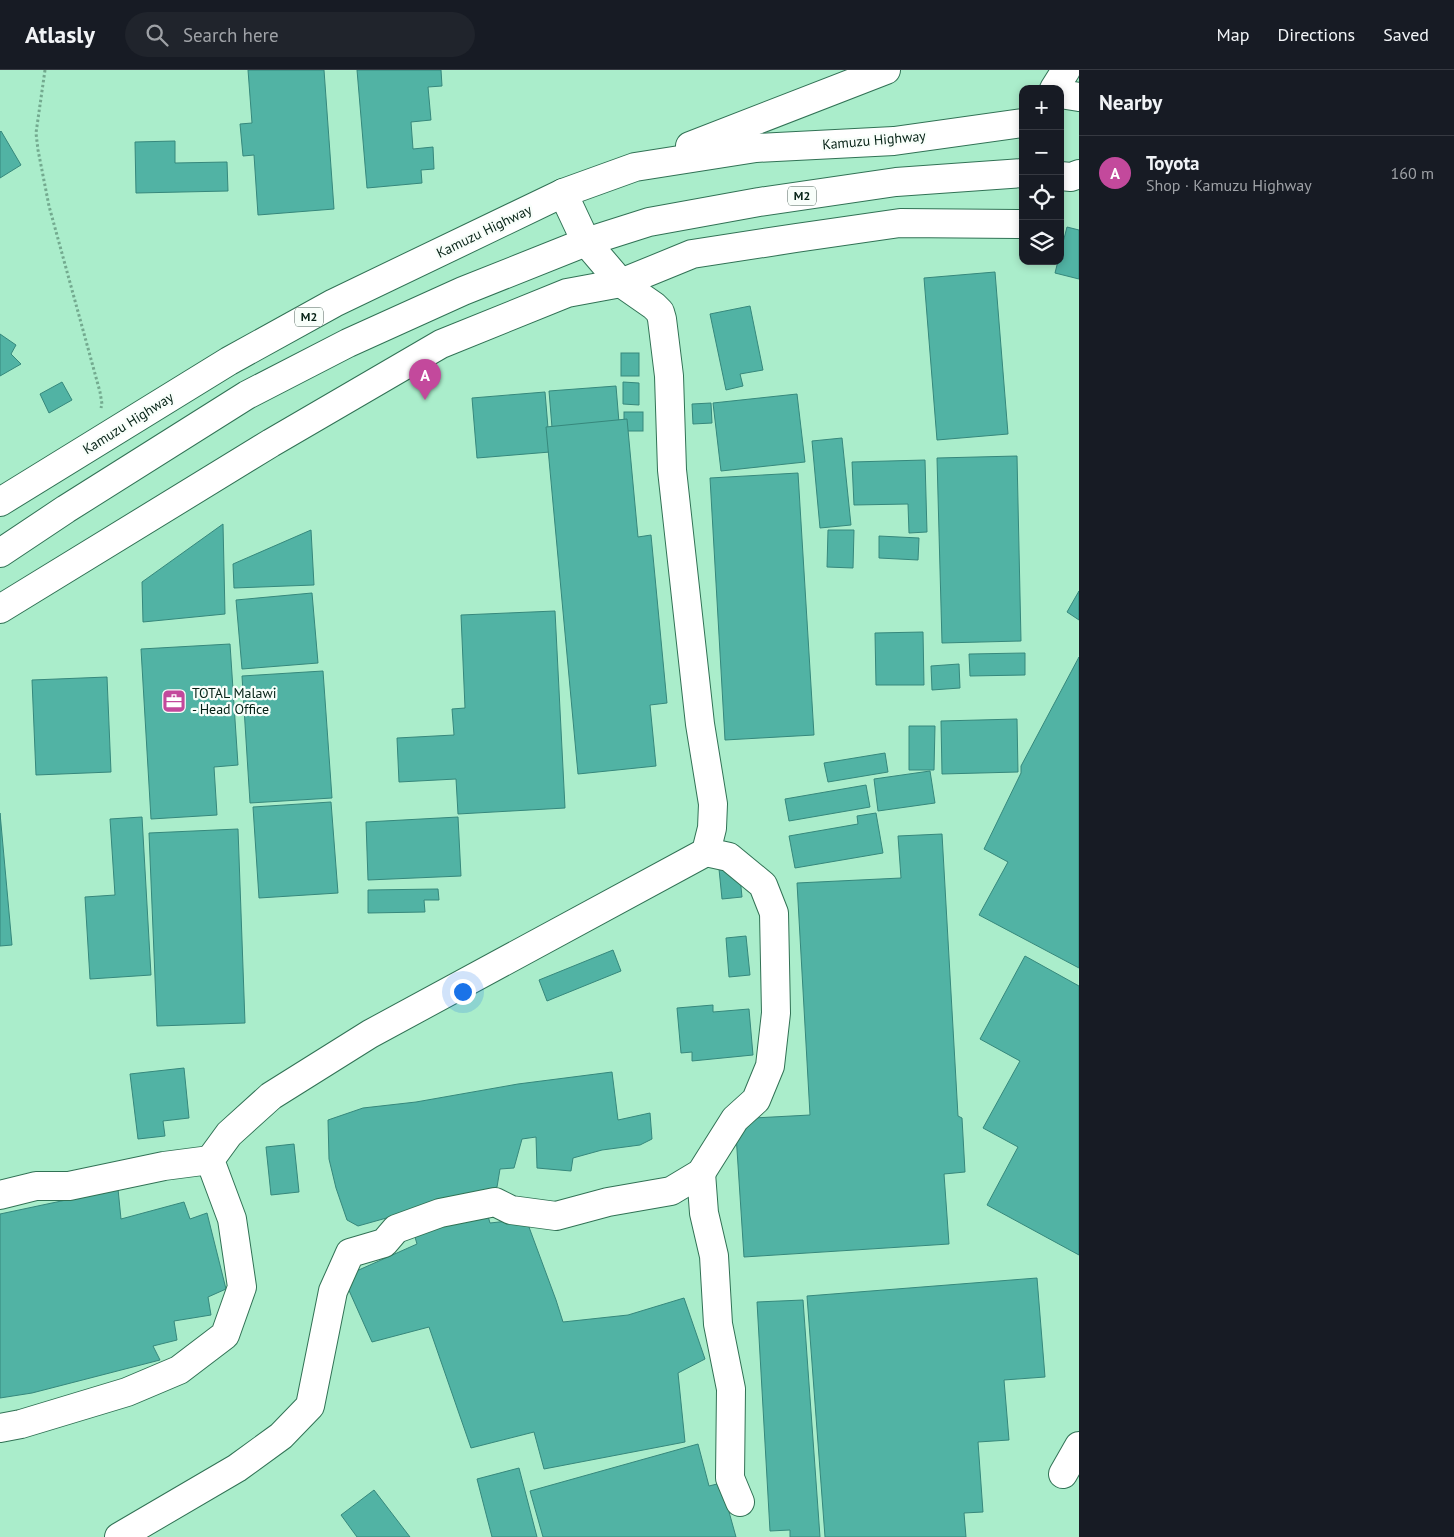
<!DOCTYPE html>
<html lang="en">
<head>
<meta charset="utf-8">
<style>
  body { margin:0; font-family:"PT Sans",sans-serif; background:#20242c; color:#f1f3f6 }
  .controls { position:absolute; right:15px; top:15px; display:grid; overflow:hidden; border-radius:10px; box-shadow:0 2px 8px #0003 }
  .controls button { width:45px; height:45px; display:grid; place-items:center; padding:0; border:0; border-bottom:1px solid #363941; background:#171b24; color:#f1f3f6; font:25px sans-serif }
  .you { position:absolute; left:462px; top:921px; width:18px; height:18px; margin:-12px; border:4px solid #fff; border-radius:50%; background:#1a73e8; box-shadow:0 0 0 8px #1a73e833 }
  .badge { display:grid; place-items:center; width:32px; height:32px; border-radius:50%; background:#c3499c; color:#fff; font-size:16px; font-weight:700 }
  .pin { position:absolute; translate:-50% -41px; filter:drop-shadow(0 1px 2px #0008) }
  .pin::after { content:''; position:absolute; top:26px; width:18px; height:15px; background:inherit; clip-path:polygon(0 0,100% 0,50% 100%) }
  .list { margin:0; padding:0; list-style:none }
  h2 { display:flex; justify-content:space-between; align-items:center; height:65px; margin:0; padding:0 20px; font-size:21px }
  h2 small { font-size:16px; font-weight:400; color:#9ea1a6 }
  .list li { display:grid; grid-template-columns:32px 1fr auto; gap:15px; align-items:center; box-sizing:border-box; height:75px; padding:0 20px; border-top:1px solid #363941 }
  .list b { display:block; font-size:19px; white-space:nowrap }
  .list p { margin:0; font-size:16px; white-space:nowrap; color:#9ea1a6 }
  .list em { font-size:16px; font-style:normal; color:#9ea1a6 }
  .icon { flex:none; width:28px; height:28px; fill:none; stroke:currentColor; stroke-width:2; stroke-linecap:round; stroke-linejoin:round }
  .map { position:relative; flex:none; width:1079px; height:1467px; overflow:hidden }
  header { display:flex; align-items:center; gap:30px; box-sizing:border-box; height:70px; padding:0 25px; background:#171b24; border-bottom:1px solid #363941 }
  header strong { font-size:24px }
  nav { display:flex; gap:28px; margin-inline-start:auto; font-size:18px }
  .search { width:350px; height:45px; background:#20242c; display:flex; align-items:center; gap:12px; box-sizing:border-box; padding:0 18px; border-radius:28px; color:#9ea1a6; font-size:19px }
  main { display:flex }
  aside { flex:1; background:#171b24 }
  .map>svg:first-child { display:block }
  .building { fill:#51b3a4; stroke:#36887c }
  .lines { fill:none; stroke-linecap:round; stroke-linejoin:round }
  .minor-casing { stroke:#317255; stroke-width:30 }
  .highway-casing { stroke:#317255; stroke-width:30 }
  .path { stroke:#73aa8f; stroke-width:3; stroke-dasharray:2.5 2.5; stroke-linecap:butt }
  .minor { stroke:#fff; stroke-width:28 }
  .highway { stroke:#fff; stroke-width:28 }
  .labels { text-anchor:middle; stroke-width:4.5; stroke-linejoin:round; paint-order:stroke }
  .shield { fill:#f8fefa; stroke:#4e635a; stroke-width:1 }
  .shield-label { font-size:12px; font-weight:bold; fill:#052115 }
  .street-label { font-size:14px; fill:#052115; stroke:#f8fefa }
  .poi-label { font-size:14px; fill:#052115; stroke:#f8fefa; text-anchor:start }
</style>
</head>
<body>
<header>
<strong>Atlasly</strong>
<div class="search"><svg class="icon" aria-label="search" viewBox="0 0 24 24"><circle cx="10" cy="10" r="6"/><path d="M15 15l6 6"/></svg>Search here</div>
<nav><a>Map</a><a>Directions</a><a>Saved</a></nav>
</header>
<main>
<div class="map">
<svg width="1079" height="1467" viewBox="0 0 1079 1467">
  <rect width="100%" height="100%" fill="#aaedcb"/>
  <g class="building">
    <polygon points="248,0 324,0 334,139 258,145 254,85 243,86 240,54 252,53"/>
    <polygon points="357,0 441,0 442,16 428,17 431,50 411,52 413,79 433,77 434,99 421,100 422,113 367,118"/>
    <polygon points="1,61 21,95 0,108 0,62"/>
    <polygon points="175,71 175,93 227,92 228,121 136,123 135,72"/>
    <polygon points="1067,157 1079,160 1079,209 1055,203 1058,191 1060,191 1060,184"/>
    <polygon points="995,202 1008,364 937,370 924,208"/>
    <polygon points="750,236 763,300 740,304 743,316 726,320 710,244"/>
    <polygon points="0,264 16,275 11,284 21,294 0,306"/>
    <rect x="621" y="283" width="18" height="23"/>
    <polygon points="62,312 72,330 49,343 40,324"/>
    <polygon points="623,312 639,313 639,335 623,334"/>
    <polygon points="616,316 621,377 554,382 549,321"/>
    <polygon points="545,322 550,382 477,388 472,328"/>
    <polygon points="797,324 805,392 721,401 713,333"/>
    <polygon points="711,333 712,353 693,354 692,334"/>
    <rect x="624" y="342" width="19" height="19"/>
    <polygon points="627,349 638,467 651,465 667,633 650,635 656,696 578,704 546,357"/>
    <polygon points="842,368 851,455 820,458 812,371"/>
    <polygon points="1017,386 1021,571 942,573 937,388"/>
    <polygon points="925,390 927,462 909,463 908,434 854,435 852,392"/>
    <polygon points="798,403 814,665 725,670 710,408"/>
    <polygon points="223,454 225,544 143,552 142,512"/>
    <polygon points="311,460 314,515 234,518 233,494"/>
    <polygon points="828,460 854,460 853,498 827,497"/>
    <polygon points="879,466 919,468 918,490 879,488"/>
    <polygon points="1079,521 1079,550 1067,542"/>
    <polygon points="312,523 318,593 242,599 236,530"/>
    <polygon points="555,541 565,738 458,744 456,709 399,712 397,668 454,665 452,639 465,638 461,545"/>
    <polygon points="923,562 924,615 876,615 875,563"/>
    <polygon points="230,574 238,695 214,697 217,745 151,749 141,579"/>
    <polygon points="1025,583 1025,605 970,606 969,584"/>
    <polygon points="1079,587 1079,898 979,845 1008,792 984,779 1021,703 1021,696"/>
    <polygon points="959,594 960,618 932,620 931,596"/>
    <polygon points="323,601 332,728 250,733 242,606"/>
    <polygon points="107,607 111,702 36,705 32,610"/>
    <polygon points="1017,649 1018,702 942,704 941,651"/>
    <polygon points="909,656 935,656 934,700 909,700"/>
    <polygon points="885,683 888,702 828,712 824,693"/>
    <polygon points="930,701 935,733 878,741 874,709"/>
    <polygon points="866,715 870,737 789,751 785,729"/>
    <polygon points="331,732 338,823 259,828 253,737"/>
    <polygon points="0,743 12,875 0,876"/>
    <polygon points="876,743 883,783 795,798 789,766 858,754 857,746"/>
    <polygon points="142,747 151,905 90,909 85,827 115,825 110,749"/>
    <polygon points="458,747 461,806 368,810 366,752"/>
    <polygon points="238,759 245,953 157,956 149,763"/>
    <polygon points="942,764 958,1046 962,1048 965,1102 944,1104 949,1174 744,1187 735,1049 810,1045 797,813 901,808 898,766"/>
    <polygon points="739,797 742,827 722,829 719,799"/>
    <polygon points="438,819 439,830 424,830 425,842 368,843 368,820"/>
    <polygon points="746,866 750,905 729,907 726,868"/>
    <polygon points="613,880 621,901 547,931 539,910"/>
    <polygon points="1025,886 1079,916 1079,1185 987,1135 1018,1077 983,1058 1020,991 980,969"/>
    <polygon points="713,935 713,942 749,939 753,985 692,991 692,982 681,983 677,938"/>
    <polygon points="184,998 189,1048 163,1051 165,1066 138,1069 130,1004"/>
    <polygon points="612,1002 618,1050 650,1043 652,1069 640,1075 602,1080 573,1088 571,1101 537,1098 536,1067 522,1069 514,1098 500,1099 497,1117 358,1156 347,1150 336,1118 329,1089 328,1050 363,1038 416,1032 518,1014"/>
    <polygon points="294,1074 299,1122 271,1125 266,1077"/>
    <polygon points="118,1119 121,1149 184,1132 190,1149 207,1143 226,1219 208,1227 211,1245 174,1251 177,1270 153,1276 160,1290 32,1323 0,1328 0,1144"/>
    <polygon points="486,1139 490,1153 526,1149 556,1230 563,1252 628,1245 684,1228 705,1289 678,1303 685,1372 544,1399 534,1362 471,1378 429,1257 372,1272 343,1207 417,1174 412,1157"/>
    <polygon points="1037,1208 1045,1307 1004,1310 1009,1370 978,1372 983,1442 964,1443 966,1467 825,1467 807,1226"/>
    <polygon points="803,1230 820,1467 790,1467 790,1460 770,1461 757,1232"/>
    <polygon points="698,1374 709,1416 721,1413 736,1467 543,1467 530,1421"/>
    <polygon points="519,1398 537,1467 492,1467 477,1409"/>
    <polygon points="374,1420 410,1467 357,1467 341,1445"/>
  </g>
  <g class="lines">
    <g class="minor-casing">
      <g id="minor">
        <polyline points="0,539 271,373 441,274 567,223 621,213 692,184 796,168 900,153 1023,154"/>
        <polyline points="701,1103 704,1143 714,1186 718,1254 731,1319 730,1408 740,1432"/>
        <polyline points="0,1125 36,1116 69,1116 164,1096 210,1090"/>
        <polyline points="0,1358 21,1354 127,1322 179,1300 225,1265 242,1217 232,1149 210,1090 229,1064 271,1026 370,964 706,782 712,758 713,734 700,654 672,400 669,306 662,249 660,242 654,236 621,213 586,172 563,123"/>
        <polyline points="1063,1404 1079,1376"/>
        <polyline points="119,1467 237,1398 281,1366 310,1336 333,1221 350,1183 384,1173 396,1159 440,1143 495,1132 511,1140 556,1146 608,1132 671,1121 701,1103 735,1049 756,1030 770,996 776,943 774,843 763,815 729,787 706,782"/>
      </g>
    </g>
    <g class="highway-casing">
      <g id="highway">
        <polyline points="1054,19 1066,0"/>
        <polyline points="1060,24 1079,27"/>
        <polyline points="690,76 886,0"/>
        <polyline points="1060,106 1071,107 1079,104"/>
        <polyline points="0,432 229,291 334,233 563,123 635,97 756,78 894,71 1023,53"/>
        <polyline points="0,483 66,439 247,325 348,273 463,221 586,172 649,152 759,132 896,112 1023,103"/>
      </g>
    </g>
    <polyline class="path" points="45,0 36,63 38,80 49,136 100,322 102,334 101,338"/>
    <use href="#minor" class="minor"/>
    <use href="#highway" class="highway"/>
  </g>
  <defs>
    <g id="office-square" transform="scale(1.25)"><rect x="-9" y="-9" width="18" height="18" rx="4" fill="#c3499c" stroke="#f8fefa"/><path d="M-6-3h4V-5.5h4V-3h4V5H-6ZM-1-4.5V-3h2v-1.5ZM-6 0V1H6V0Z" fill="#fff"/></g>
  </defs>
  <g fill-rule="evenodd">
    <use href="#office-square" x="174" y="631"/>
  </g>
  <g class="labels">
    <g class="shield">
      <rect x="788" y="116.5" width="28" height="19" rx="4"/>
      <rect x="295" y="237.5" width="28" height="19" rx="4"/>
    </g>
    <g class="shield-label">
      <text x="802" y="130">M2</text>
      <text x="309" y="251">M2</text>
    </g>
    <g class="street-label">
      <text transform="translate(874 70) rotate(-5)" y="5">Kamuzu Highway</text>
      <text transform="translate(484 161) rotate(-26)" y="5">Kamuzu Highway</text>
      <text transform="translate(128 353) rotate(-32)" y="5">Kamuzu Highway</text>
    </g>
    <g class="poi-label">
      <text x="192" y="628">TOTAL Malawi<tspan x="192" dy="16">- Head Office</tspan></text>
    </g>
  </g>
</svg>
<div class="controls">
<button>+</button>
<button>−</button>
<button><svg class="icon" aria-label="locate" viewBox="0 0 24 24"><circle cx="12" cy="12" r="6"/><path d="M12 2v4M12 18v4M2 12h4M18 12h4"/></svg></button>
<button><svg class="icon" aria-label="layers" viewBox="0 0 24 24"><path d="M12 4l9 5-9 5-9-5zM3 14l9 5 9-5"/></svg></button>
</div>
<div class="you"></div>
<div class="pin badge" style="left:425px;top:330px">A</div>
</div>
<aside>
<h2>Nearby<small></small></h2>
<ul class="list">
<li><span class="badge">A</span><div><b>Toyota</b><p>Shop · Kamuzu Highway</p></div><em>160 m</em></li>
</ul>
</aside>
</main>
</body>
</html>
